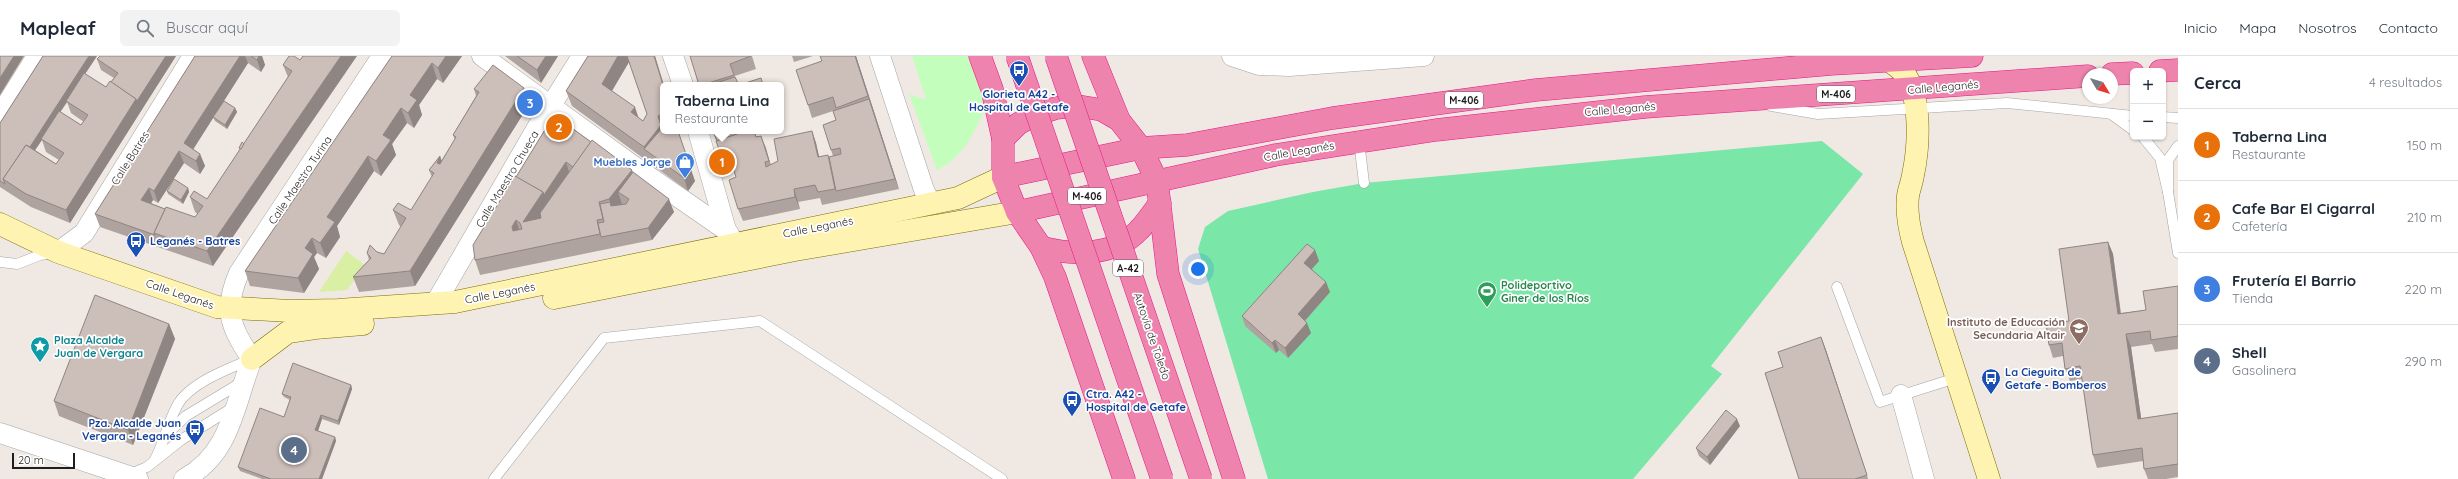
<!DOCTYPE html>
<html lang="es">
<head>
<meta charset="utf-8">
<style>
  body { margin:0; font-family:Quicksand,sans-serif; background:#f2f2f3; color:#1f2937 }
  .controls { position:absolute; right:12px; top:12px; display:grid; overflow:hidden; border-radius:6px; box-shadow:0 1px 3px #0004 }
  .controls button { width:36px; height:36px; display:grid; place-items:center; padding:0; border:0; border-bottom:1px solid #e0e1e3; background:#fff; color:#1f2937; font:20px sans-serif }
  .compass { position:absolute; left:2082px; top:12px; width:36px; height:36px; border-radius:50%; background:#fff; box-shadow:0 1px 3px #0004; rotate:128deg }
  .scale { position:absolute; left:12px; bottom:10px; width:63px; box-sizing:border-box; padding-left:4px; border:2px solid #1e1e1e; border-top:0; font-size:11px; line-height:14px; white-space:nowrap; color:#1e1e1e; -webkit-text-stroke:3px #fff; paint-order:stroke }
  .you { position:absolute; left:1198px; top:213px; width:14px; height:14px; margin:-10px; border:3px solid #fff; border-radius:50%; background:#1a73e8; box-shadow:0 0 0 6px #1a73e833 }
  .badge { display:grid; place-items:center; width:26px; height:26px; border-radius:50%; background:#ea580c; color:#fff; font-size:13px; font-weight:700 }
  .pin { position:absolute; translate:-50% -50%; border:2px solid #fff; box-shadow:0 1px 4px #0006 }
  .popup { position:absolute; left:660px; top:26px; width:124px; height:52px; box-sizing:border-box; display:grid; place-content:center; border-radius:6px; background:#fff; filter:drop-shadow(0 1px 3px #0005); font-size:13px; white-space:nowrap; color:#747a83 }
  .popup b { font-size:15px; color:#1f2937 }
  .popup::after { content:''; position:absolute; left:50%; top:100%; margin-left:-8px; border:8px solid transparent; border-top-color:#fff }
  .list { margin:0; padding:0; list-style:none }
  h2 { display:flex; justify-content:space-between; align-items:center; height:52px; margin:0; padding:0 16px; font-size:17px }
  h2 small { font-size:13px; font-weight:400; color:#747a83 }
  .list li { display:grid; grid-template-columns:26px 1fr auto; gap:12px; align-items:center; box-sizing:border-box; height:72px; padding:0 16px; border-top:1px solid #e0e1e3 }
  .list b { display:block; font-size:15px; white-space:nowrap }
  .list p { margin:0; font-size:13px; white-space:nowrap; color:#747a83 }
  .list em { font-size:13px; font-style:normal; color:#747a83 }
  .icon { flex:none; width:22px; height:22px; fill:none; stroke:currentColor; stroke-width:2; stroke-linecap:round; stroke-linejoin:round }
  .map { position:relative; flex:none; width:2178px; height:423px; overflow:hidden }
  header { display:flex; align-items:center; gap:24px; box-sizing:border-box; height:56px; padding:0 20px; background:#fff; border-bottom:1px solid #e0e1e3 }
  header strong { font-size:19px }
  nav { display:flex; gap:22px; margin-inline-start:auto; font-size:14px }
  .search { width:280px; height:36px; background:#f2f2f3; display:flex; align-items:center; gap:10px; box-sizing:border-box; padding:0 14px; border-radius:6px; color:#747a83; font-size:15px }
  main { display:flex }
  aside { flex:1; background:#fff }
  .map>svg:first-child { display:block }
  .grass { fill:#d8efa4 }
  .park { fill:#c4febc }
  .pitch { fill:#7ae6a7 }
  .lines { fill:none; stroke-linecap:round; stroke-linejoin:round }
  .lane-casing { stroke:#a5a5a5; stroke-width:11 }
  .street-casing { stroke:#a5a5a5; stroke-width:21 }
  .secondary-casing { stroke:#7a6f00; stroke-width:23 }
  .highway-casing { stroke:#e91588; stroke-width:23 }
  .lane { stroke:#fff; stroke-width:10 }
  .street { stroke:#fff; stroke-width:20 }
  .secondary { stroke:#fff3b2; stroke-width:22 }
  .highway { stroke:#ee84ad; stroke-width:22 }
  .highway-bridge-casing { stroke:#e91588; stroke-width:23; stroke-linecap:butt }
  .highway-bridge { stroke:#ee84ad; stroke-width:22 }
  .wall { fill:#afa39f; fill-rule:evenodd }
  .shaded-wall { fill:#8f8582 }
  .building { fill:#ccbeb9; stroke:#8f8582; fill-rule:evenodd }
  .labels { text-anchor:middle; stroke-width:3.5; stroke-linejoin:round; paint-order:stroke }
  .shield { fill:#fff; stroke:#626262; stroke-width:1 }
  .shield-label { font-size:10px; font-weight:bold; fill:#1e1e1e }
  .street-label { font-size:11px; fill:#1e1e1e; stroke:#fff }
  .transit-label { font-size:11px; font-weight:bold; fill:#164399; stroke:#fff; text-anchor:start }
  .shop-label { font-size:11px; font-weight:bold; fill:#366cbe; stroke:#fff; text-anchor:end }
  .leisure-label { font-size:11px; font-weight:bold; fill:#27864d; stroke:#fff; text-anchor:start }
  .education-label { font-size:11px; font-weight:bold; fill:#785e54; stroke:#fff; text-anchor:end }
  .culture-label { font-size:11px; font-weight:bold; fill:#0d838f; stroke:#fff; text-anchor:start }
</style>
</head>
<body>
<header>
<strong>Mapleaf</strong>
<div class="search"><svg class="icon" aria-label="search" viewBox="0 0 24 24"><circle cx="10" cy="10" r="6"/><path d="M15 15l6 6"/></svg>Buscar aquí</div>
<nav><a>Inicio</a><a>Mapa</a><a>Nosotros</a><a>Contacto</a></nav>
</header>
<main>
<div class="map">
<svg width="2178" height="423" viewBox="0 0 2178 423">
  <rect width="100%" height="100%" fill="#f0e9e3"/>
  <polygon class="grass" points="346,195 365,209 347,234 319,236"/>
  <path class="park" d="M912,0H967L986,49C976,75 963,102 937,114L909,38L926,44Z"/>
  <polygon class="pitch" points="1822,85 1863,118 1711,310 1722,318 1633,423 1268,423 1198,193 1205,171 1228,155 1313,136 1364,127"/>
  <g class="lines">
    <g class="lane-casing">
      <g id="lane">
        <polyline points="1771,50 1818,58 2007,47 2133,60"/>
        <polyline points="2111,58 2133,74"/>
        <polyline points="2163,61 2178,62"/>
        <polyline points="2143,81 2160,102 2168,136 2168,104 2178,90"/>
        <polyline points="1359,85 1364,127"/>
        <polyline points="2168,136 2178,197"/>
        <polyline points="0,206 17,208 40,199 52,197"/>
        <polyline points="1837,231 1880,346 1956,322"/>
        <polyline points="168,377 186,360 242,326"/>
        <path d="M154,405C164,388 167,368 177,350C188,328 229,312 252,303"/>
        <polyline points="128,419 147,411 181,384 232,352"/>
        <polyline points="494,423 604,282 760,265 1002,423"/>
      </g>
    </g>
    <g class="street-casing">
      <g id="street">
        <polyline points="482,0 632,109 726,174"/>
        <polyline points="673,0 683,29"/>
        <polyline points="880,0 924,134 931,148"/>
        <polyline points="1232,0 1259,9 1289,10 1424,0"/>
        <polyline points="0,59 37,0"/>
        <polyline points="698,75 726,174 729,178"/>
        <polyline points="58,196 84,177 193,0"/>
        <polyline points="435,248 538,70 582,0"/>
        <polyline points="1901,339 1924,423"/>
        <polyline points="0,377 138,423"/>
        <path d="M184,423C231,398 234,349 252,303C230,272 223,253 239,217L382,0"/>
      </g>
    </g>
    <g class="secondary-casing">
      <g id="secondary">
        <path d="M1890,5C1895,9 1901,13 1904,17C1922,42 1919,91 1913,119C1912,126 1909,133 1908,140C1906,156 1909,171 1913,186L1989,423"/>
        <polyline points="0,168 58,196 217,251 290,255 338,254 455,246 958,142 1003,121"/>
        <polyline points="554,242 795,194 1017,156"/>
        <polyline points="252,303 288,276 315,272 363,268"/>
      </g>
    </g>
    <g class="highway-casing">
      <g id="highway">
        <polyline points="980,0 992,33 1003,83 1003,121 1017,156 1041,191 1055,221 1124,423"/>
        <polyline points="1093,0 1119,64"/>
        <polyline points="2160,15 2178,14"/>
        <polyline points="2112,18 2133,17"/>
        <polyline points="1003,83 1018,68 1032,60 1056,52 1078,50 1102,54 1119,64 1141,92 1157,125 1168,218 1234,423"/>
        <polyline points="1003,121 1141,92 1187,89 1333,62 1536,34 1831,8 1972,0"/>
        <polyline points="1017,156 1275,99 1436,74 1645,51 2088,20"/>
        <path d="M1041,191C1073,200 1115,200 1139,174C1147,166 1153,156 1160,147"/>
      </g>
    </g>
    <use href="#lane" class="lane"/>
    <use href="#street" class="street"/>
    <use href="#secondary" class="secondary"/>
    <use href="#highway" class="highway"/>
    <g class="highway-bridge-casing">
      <g id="highway-bridge">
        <polyline points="1017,0 1162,423"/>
        <polyline points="1056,0 1201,423"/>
      </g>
    </g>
    <use href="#highway-bridge" class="highway-bridge"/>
  </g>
  <g class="wall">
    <path d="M43,0H97L85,18L106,31L111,26L114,22L101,14L97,3L100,0H176L141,55L70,167L31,151L0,131V67ZM67,46L71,57L84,66L81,69L60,56ZM42,84L46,96L59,104L56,108L35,94Z"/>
    <polygon points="195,0 262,0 265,9 261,16 248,7 193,93 200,98 205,110 200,118 184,107 158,147 153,144 151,147 165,153 195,161 198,158 195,156 190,141 207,143 240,94 239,92 244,88 288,21 283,9 300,4 213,210 100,171 95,158"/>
    <polygon points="392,0 462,0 443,27 437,23 419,49 422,59 414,72 407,67 392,88 396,99 381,120 374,115 337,170 340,181 326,202 317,197 314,201 319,213 304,237 250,230 245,215"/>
    <polygon points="505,0 558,0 541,27"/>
    <path d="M588,0H655L663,29V75L695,125L688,135L572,50L566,35ZM629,6L647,58L643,65L639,62L612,35Z"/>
    <polygon points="690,0 752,0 756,13 735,20 735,22 739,29 761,22 763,29 699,29"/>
    <polygon points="792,0 813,0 794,6"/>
    <polygon points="820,0 856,0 899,133 822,149 820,142 798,146 800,153 743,165 738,153 736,121 733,113 726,115 713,75 761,75 755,77 756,81 761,80 771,109 778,105 812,75 816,87 819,101 829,101 833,100 823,69 836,64 833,55 812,62 808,49 822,5"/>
    <polygon points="474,33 530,47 415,230 359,236 353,221 369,204 367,197 377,196 384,198 401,171 399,169 393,154 411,154 432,121 429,114 440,100 441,105 455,84 453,79 476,40"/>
    <polygon points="235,52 237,56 227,73 215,65 213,61"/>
    <polygon points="554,59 633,116 674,156 652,184 480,219 475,204 516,121"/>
    <polygon points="188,132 189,136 183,148 168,138 167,135"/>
    <polygon points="2108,186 2113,198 2121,257 2146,254 2178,230 2178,293 2155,296 2152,288 2131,291 2141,363 2178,357 2178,421 2166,423 2148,423 2144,413 2143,405 2097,412 2093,399 2082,323 2070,325 2065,313 2063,300 2053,302 2049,289 2069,265"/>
    <polygon points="1315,194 1319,205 1312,213 1330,236 1305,265 1311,277 1288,302 1279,294 1276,297 1245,270 1242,260"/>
    <polygon points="169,268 175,283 133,389 59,360 54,345"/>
    <polygon points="1821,281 1826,294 1868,423 1799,423 1783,311"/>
    <polygon points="351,329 352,333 339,369 322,363 318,375 335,381 336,385 322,423 262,423 240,415 238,411 284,361 290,344 284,341 282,338"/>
    <polygon points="1740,370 1710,409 1699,400 1696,392"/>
  </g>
  <g class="shaded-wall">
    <polygon points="14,0 24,0 0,39 0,22"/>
    <polygon points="89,0 97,0 67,45 66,45 67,46 12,129 7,126"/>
    <polygon points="166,0 176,0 141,55 70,167 66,154 136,43"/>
    <polygon points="240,0 245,0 248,7 189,100 184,87"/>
    <polygon points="259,0 262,0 265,9 261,16 257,4"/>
    <polygon points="341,0 357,0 213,210 207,195"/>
    <polygon points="446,0 462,0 443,27 438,12"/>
    <polygon points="546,0 558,0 541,27 537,14"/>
    <polygon points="618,0 627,0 629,6 607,43 602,28"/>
    <polygon points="654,0 655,0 664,29 663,29"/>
    <polygon points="855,0 856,0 899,133 895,123"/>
    <polygon points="432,7 437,23 419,49 422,59 414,72 408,57 410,39"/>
    <polygon points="524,32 530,47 415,230 410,215"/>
    <polygon points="635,51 640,66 631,56"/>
    <polygon points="235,52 237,56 227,73 225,69"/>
    <polygon points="401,52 407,67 392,88 396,99 381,120 376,105 383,79"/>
    <polygon points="661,69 666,84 644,93 644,91"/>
    <polygon points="678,75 695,125 688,135 684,122"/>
    <polygon points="812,75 816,87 822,114 818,101"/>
    <polygon points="761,80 766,92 773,118 769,105"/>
    <polygon points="179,95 184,107 158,147 154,135"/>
    <polygon points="200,98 205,110 200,118 196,105"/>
    <polygon points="368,100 374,115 337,170 340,181 326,202 320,187 327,161"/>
    <polygon points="440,100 445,115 437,107"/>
    <polygon points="566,106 570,119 529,181 523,166 543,136"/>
    <polygon points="632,114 638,129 618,136 622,148 614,158 609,143"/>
    <polygon points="149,132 153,144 146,156 141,144"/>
    <polygon points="188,132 189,136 183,148 181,144"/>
    <polygon points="794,133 798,146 800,153 795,141"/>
    <polygon points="669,143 674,156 652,184 648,172"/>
    <polygon points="516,164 521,179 517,186 512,171"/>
    <polygon points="312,182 317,197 314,201 319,213 304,237 298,222 305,192"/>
    <polygon points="2108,186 2113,198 2122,270 2118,258"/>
    <polygon points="1315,194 1319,205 1308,217 1304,207"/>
    <polygon points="1326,226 1330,236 1301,269 1298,258"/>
    <polygon points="1307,267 1311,277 1288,302 1285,292"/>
    <polygon points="169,268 175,283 133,389 128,374"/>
    <polygon points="2126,278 2131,291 2143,375 2138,363"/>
    <polygon points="1821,281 1826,294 1868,423 1867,419"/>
    <polygon points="1275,284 1279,294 1276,297 1272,287"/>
    <polygon points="351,329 352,333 339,369 338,365"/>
    <polygon points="321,359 322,363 317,378 315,374"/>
    <polygon points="1737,363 1740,370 1710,409 1707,401"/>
    <polygon points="335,381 336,385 322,423 319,423"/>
  </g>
  <g class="building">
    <polygon points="0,0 14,0 0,22"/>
    <polygon points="43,0 89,0 30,91 26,89 3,123 5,128 0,125 0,67"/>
    <polygon points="100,0 166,0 137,45 136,43 111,26 118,17 97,3"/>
    <polygon points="195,0 240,0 184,87 200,98 196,105 179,95 154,135 149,132 141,144 165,153 154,177 155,179 95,158"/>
    <polygon points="251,0 259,0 257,4"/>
    <polygon points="289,0 294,0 300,4 303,0 341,0 207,195 154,177 166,151 195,161 203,150 190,141 194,135 207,143 292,15 283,9"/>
    <polygon points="392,0 446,0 438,12 432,7 410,39 417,44 408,57 401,52 383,79 391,84 376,105 368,100 327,161 335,166 320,187 312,182 305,192 313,198 298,222 245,215"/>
    <polygon points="517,0 546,0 537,14"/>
    <polygon points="588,0 618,0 602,28 635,51 631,56 643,65 647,58 627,0 654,0 663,29 663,58 658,60 661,69 644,91 566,35"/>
    <polygon points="690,0 751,0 730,8 734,19 702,29 699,29"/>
    <polygon points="820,0 855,0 868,40 836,52 833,41 808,49 796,14 822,5"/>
    <polygon points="493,9 524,32 410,215 353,221 371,202 367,197 370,189 377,196 384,198 406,162 393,154 398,147 411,154 434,117 429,114 440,100 437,107 440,108 456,81 453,79 479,36 474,33"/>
    <polygon points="84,17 106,31 110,25 136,43 66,154 26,138 3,123 26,89 56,108 64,97 41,83 59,55 81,69 88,59 66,45"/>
    <polygon points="735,21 739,29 761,22 763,29 709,29"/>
    <polygon points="869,43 895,123 836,135 829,101 841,98 840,92 831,94 823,69 836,64 833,55"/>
    <polygon points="224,45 235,52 225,69 213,61"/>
    <polygon points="554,59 591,86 573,111 566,106 544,139 543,136 516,121"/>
    <polygon points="663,61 663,75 678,75 691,113 684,122 644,93 662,72 659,62"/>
    <polygon points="713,75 746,75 717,85"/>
    <polygon points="746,75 754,75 756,81 761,80 769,105 765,106 766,111 778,105 774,83 812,75 818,101 828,99 835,133 818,136 815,129 794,133 795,141 738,153 729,124 736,121 729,100 722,102 716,85"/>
    <path d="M592,84L632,114L609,143L599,146L603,163L597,164L600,178L475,204L473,189L515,120L543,136L523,166L541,162L540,157ZM516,164L520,167L522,173L513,175L512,171Z"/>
    <polygon points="242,86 244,88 241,93 239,92"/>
    <polygon points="633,116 669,143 648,172 601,181 598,167 604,166 600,148 610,146 611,150 626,148 629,143 618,136"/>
    <polygon points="174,123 188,132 181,144 167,135"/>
    <polygon points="2108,186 2118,258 2146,254 2143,235 2178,230 2178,280 2151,284 2150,275 2126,278 2138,363 2178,357 2178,408 2144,413 2142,392 2093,399 2080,310 2065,313 2062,287 2049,289 2046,268 2069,265 2059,193"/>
    <polygon points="1307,188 1315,194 1304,207 1326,226 1298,258 1307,267 1285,292 1275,284 1272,287 1242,260"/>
    <polygon points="95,239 169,268 128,374 54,345"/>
    <polygon points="1821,281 1867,419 1855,423 1799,423 1765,317 1783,311 1778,296"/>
    <polygon points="293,307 351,329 338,365 321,359 315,374 335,381 319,423 271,423 238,411 260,352 284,361 291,341 282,338"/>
    <polygon points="1726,354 1737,363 1707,401 1696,392"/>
  </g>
  <defs>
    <g id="bus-pin" transform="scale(1)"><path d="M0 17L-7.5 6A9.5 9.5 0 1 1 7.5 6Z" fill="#1a4fb4" stroke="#fff"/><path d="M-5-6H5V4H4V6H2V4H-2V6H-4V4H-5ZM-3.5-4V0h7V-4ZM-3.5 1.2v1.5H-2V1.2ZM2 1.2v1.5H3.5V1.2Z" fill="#fff"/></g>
    <g id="shop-pin" transform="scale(1)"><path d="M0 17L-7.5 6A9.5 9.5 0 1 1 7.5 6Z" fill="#3f7fe0" stroke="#fff"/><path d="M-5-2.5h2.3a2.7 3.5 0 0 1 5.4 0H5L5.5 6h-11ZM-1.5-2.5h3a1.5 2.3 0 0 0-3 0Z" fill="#fff"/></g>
    <g id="stadium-pin" transform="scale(1)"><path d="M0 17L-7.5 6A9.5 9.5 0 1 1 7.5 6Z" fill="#2e9e5b" stroke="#fff"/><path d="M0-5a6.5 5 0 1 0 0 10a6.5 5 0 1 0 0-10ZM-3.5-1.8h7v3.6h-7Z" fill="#fff"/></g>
    <g id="school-pin" transform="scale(1)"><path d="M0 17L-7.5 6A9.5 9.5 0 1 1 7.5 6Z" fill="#8d6e63" stroke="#fff"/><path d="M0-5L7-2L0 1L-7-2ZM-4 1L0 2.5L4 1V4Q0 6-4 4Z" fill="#fff"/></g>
    <g id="sight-pin" transform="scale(1)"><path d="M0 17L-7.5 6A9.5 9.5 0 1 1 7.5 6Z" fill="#0f9aa8" stroke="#fff"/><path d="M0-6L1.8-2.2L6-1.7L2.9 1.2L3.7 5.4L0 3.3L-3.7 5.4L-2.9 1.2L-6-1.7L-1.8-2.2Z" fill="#fff"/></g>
  </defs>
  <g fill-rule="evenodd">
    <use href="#bus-pin" x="1019" y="14"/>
    <use href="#shop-pin" x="685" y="106"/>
    <use href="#bus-pin" x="136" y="185"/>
    <use href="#stadium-pin" x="1487" y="235"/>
    <use href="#school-pin" x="2079" y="272"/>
    <use href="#sight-pin" x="40" y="290"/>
    <use href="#bus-pin" x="1991" y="322"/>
    <use href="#bus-pin" x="1072" y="344"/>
    <use href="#bus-pin" x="195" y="373"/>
  </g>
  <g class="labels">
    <g class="shield">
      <rect x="1817" y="30" width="38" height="16" rx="3"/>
      <rect x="1445" y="36" width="38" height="16" rx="3"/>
      <rect x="1068" y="132" width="38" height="16" rx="3"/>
      <rect x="1113" y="204" width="30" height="16" rx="3"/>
    </g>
    <g class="shield-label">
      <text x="1836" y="42">M-406</text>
      <text x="1464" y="48">M-406</text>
      <text x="1087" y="144">M-406</text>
      <text x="1128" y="216">A-42</text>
    </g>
    <g class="street-label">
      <text transform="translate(1943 31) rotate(-5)" y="4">Calle Leganés</text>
      <text transform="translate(1620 53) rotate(-5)" y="4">Calle Leganés</text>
      <text transform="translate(1299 95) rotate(-10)" y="4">Calle Leganés</text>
      <text transform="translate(130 102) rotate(-58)" y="4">Calle Batres</text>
      <text transform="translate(507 123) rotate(-59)" y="4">Calle Maestro Chueca</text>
      <text transform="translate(300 124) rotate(-56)" y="4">Calle Maestro Turina</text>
      <text transform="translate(818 171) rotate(-11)" y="4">Calle Leganés</text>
      <text transform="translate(500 237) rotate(-11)" y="4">Calle Leganés</text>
      <text transform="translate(180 238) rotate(19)" y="4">Calle Leganés</text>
      <text transform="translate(1152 280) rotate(71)" y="4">Autovía de Toledo</text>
    </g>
    <g class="transit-label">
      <text x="1019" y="42" text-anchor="middle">Glorieta A42 -<tspan x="1019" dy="13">Hospital de Getafe</tspan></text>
      <text x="150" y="189">Leganés - Batres</text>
      <text x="2005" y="320">La Cieguita de<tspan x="2005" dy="13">Getafe - Bomberos</tspan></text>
      <text x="1086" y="342">Ctra. A42 -<tspan x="1086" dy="13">Hospital de Getafe</tspan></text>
      <text x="181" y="371" text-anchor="end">Pza. Alcalde Juan<tspan x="181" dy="13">Vergara - Leganés</tspan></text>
    </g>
    <g class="shop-label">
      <text x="671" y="110">Muebles Jorge</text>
    </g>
    <g class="leisure-label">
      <text x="1501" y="233">Polideportivo<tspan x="1501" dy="13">Giner de los Ríos</tspan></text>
    </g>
    <g class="education-label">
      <text x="2065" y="270">Instituto de Educación<tspan x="2065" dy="13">Secundaria Altair</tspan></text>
    </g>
    <g class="culture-label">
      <text x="54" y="288">Plaza Alcalde<tspan x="54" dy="13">Juan de Vergara</tspan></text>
    </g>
  </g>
</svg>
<div class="controls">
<button>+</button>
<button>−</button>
</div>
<svg class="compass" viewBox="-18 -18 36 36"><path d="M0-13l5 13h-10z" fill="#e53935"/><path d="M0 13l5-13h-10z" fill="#747a83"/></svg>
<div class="scale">20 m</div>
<div class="you"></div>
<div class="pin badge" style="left:722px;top:106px;background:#e8710a">1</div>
<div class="popup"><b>Taberna Lina</b>Restaurante</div>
<div class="pin badge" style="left:559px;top:71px;background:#e8710a">2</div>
<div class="pin badge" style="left:530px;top:47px;background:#3f7fe0">3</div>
<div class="pin badge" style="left:294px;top:394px;background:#5c6f8a">4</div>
</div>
<aside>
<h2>Cerca<small>4 resultados</small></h2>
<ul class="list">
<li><span class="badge" style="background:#e8710a">1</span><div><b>Taberna Lina</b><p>Restaurante</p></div><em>150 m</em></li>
<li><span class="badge" style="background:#e8710a">2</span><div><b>Cafe Bar El Cigarral</b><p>Cafetería</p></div><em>210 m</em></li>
<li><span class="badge" style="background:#3f7fe0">3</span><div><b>Frutería El Barrio</b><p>Tienda</p></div><em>220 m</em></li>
<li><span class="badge" style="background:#5c6f8a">4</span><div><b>Shell</b><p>Gasolinera</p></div><em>290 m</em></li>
</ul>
</aside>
</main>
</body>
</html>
